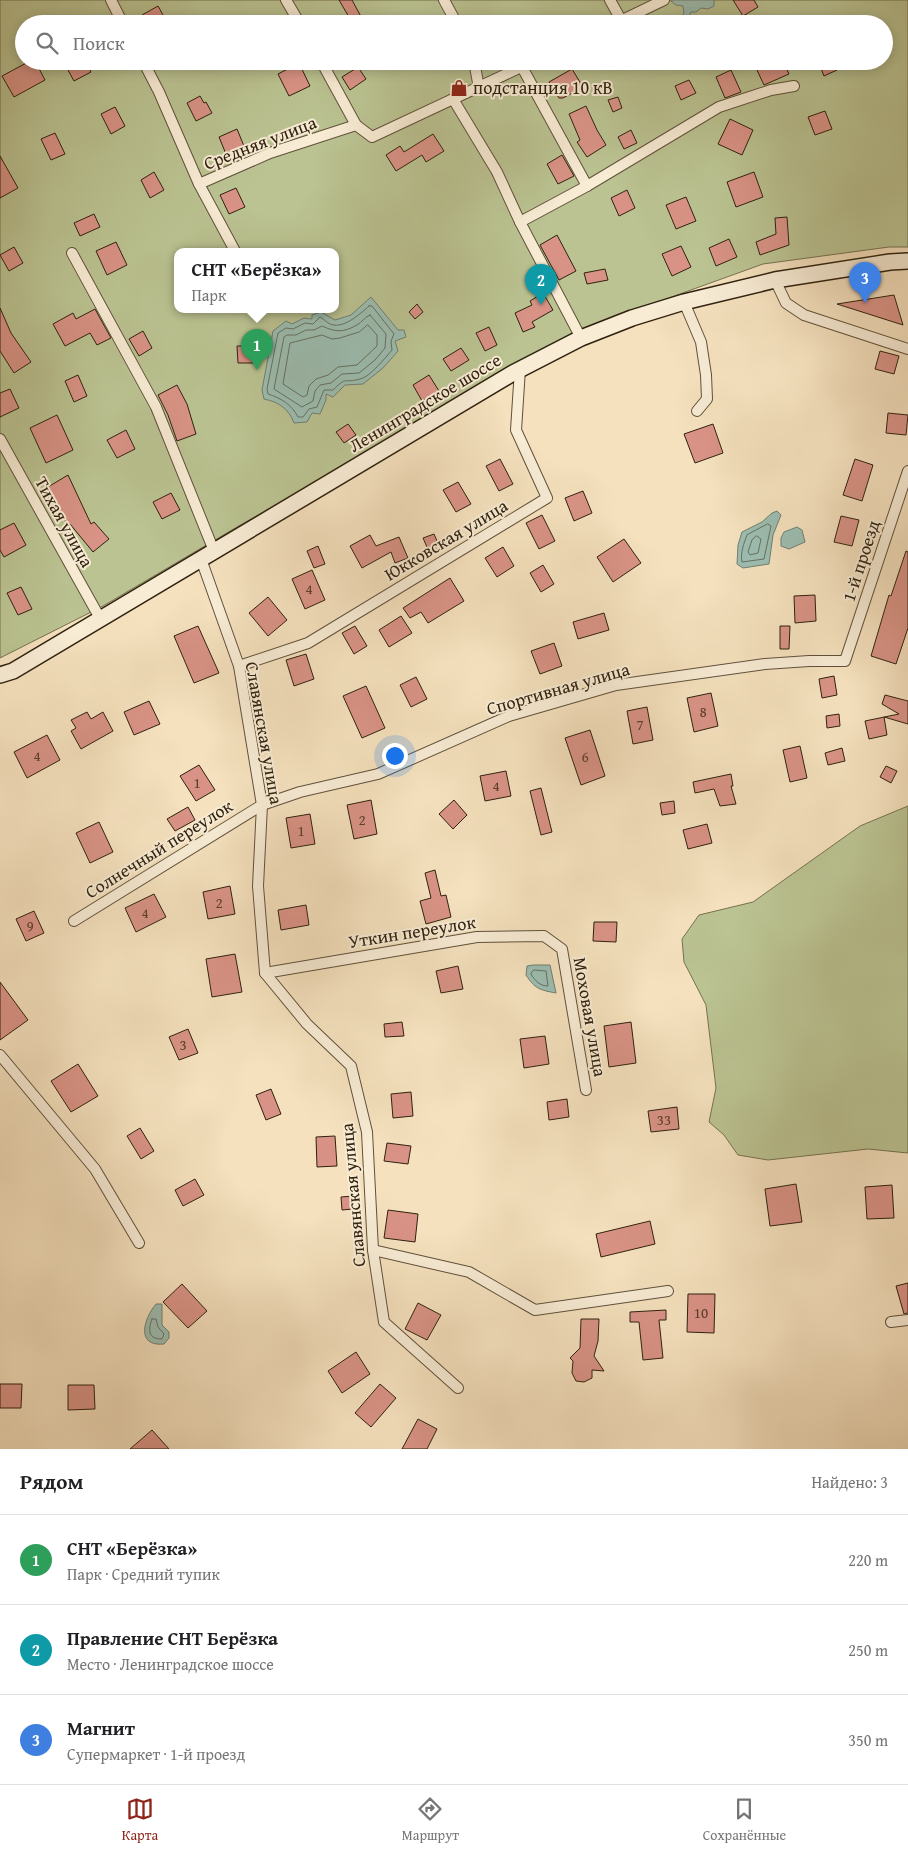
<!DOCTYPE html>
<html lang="ru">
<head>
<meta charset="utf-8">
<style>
  body { margin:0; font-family:"Gentium Book Plus",serif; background:#f2f2f2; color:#202124 }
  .you { position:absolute; left:394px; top:755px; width:18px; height:18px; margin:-12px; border:4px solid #fff; border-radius:50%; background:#1a73e8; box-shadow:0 0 0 8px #1a73e833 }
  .badge { display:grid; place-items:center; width:32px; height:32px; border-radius:50%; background:#8f2418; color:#fff; font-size:16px; font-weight:700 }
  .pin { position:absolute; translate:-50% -41px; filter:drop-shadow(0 1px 2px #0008) }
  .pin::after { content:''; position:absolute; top:26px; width:18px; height:15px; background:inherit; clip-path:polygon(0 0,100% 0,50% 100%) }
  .popup { position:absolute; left:174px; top:248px; width:165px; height:65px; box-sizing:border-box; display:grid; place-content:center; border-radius:10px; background:#fff; filter:drop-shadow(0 1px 4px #0005); font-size:16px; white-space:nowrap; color:#757577 }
  .popup b { font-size:19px; color:#202124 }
  .popup::after { content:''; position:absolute; left:50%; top:100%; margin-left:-10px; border:10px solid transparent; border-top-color:#fff }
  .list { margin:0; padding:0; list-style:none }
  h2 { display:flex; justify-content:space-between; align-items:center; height:65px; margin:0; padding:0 20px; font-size:21px }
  h2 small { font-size:16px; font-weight:400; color:#757577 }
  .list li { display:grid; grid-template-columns:32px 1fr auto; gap:15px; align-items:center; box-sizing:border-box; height:90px; padding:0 20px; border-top:1px solid #e0e0e0 }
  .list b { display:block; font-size:19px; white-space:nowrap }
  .list p { margin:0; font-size:16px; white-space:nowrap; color:#757577 }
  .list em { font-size:16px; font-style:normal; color:#757577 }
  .icon { flex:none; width:28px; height:28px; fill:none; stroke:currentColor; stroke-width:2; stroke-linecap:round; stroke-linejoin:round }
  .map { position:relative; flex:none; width:908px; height:1449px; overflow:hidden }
  .search { position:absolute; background:#fff; box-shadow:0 2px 12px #0003; left:15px; right:15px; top:15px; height:55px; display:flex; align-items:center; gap:12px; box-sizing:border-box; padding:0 18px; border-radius:28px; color:#757577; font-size:19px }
  .sheet { height:335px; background:#fff }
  nav { display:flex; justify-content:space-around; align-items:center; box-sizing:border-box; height:70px; border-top:1px solid #e0e0e0; background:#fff; font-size:14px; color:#757577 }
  nav a { display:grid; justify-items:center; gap:2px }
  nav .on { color:#8f2418 }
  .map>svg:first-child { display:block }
  .green { fill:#bbc392; stroke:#757250; fill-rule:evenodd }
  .water { fill:#9cbeb2; stroke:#707f71 }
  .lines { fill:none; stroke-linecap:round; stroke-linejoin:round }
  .shore { stroke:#667060; stroke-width:1 }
  .building { fill:#d99386; stroke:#2f210f }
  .minor-casing { stroke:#60513b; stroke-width:12 }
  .secondary-casing { stroke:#2f210f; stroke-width:18 }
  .minor { stroke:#f8ecd5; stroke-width:10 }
  .secondary { stroke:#f8ecd5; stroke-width:15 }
  .labels { text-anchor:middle; stroke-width:4; stroke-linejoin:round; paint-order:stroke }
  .number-label { font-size:15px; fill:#5a3e2d }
  .poi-label { font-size:18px; fill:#2f210f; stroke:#f8ecd5; text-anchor:start }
  .street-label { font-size:18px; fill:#2f210f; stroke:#f8ecd5 }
</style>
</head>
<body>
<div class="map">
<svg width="908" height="1449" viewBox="0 0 908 1449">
  <rect width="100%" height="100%" fill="#f5e1be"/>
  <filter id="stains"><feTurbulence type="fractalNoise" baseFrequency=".004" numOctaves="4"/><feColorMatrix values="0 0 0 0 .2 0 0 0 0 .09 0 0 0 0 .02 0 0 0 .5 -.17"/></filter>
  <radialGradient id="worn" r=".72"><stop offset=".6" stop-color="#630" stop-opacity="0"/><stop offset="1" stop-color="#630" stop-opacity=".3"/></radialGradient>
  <g class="green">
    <path d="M0,0H908V247H889L763,264L591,326L237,527L103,606L0,658ZM24,24H884V61H24ZM178,251H336V309H178Z"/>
    <polygon points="908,806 908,1153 868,1149 768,1160 738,1155 724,1135 709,1122 716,1088 706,1005 684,962 682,939 699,915 753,902 860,826"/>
  </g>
  <g class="water">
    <polygon points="673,0 714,0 714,6 708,9 701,8 696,12 691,12 689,17 681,17 684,13 683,6 676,5 671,1"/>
    <path d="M371,297L398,330H404L406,337L395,341L398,351L383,368L363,384L345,385L333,397L326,394V400L320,414L312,413L307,422L294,423C289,409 279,402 264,399L262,390L273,331L286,321L292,324L304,318L312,319V315L321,312L335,320L351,315Z"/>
    <polygon points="777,511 781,515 773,535 769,564 743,568 737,564 738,545 742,532 762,522 772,513"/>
    <polygon points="797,527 802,530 805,542 789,549 781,546 781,538 784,532"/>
    <path d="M533,965H550L556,993C540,990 535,989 526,975L527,966Z"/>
    <path d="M156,1304H162V1325L169,1332V1338L164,1344C135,1347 144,1318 156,1304Z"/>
  </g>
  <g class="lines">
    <g class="shore">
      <path d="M369,306H372L394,334L391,341L392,350C385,358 370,377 360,379C343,384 348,375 333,390H324L317,407L309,409L303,417H298C292,405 281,398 268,394L267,389L278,333L286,328L293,329L305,323L313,324L320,317C324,319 329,325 334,325C346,327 361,313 369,306Z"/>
      <path d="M370,315L386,334L385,348L375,360L359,373L342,374L331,383L320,385L315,391L313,401L302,407L274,389L284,337L287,335H296L306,330H314L322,326C335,332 343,333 357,325C362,322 365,317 370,315Z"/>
      <polygon points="368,325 377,335 377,346 357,365 338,367 328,375 316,379 309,386 307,395 303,397 283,384 290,343 322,335 332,339 340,338 359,332"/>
      <path d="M768,524L771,526L764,559L742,562C740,553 744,543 747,535Z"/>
      <polygon points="757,536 761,539 758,553 750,555 748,552 752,540"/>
      <path d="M534,970L546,971L548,986C540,986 535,981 531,974Z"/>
      <path d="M152,1319H156L158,1327L164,1334L162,1339C148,1339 148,1330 152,1319Z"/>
    </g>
  </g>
  <g class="building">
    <polygon points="339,0 352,0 365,24 353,24"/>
    <polygon points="733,0 754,0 758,7 743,16"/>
    <polygon points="158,6 168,24 147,24 142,15"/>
    <polygon points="30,61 35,61 45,80 14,97 2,76"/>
    <polygon points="63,61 85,61 91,72 74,81"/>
    <polygon points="771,61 783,61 789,74 764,85 756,68"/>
    <polygon points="818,61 833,61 837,70 824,76"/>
    <polygon points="299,63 310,86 289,96 278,74"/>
    <polygon points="358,67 366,79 350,90 342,77"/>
    <polygon points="572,69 583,87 563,98 559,98 549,82"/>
    <polygon points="731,70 741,92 725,98 716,77"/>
    <polygon points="689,80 696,93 681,100 675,86"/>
    <polygon points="200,96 204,103 206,102 212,113 196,121 187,103"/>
    <polygon points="618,97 622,108 613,112 608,100"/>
    <polygon points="586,106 597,130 606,145 587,157 577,142 580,140 569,114"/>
    <polygon points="115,107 125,126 111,134 101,114"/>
    <polygon points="825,111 832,129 815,135 808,117"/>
    <polygon points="730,119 753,130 742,155 718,144"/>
    <polygon points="237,129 246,151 228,159 219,137"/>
    <polygon points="631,130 637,143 624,149 618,137"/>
    <polygon points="55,133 65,154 51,160 41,139"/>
    <polygon points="433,134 444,151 426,162 422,155 396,171 386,155 400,146 404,152"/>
    <polygon points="562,155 574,176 558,184 547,164"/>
    <polygon points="0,156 18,188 0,198"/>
    <polygon points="154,172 164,190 150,198 141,180"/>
    <polygon points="754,172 763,197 736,207 727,182"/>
    <polygon points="236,188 245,207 229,214 220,195"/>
    <polygon points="627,190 635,208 619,216 611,198"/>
    <polygon points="686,197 696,221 676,229 666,205"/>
    <polygon points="94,214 100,227 80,236 74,223"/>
    <polygon points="787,217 789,245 760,255 756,242 776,234 775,218"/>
    <polygon points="557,235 576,271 559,280 540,245"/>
    <polygon points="729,239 737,257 716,266 709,248"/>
    <polygon points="116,242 127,265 107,275 96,251"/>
    <polygon points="681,246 691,267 672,276 662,254"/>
    <polygon points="14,247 23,263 9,271 0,255"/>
    <polygon points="605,269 608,280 587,284 584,273"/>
    <polygon points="543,293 553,310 532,322 535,327 523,332 515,313 532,305 530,301"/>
    <polygon points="894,295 903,325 837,304"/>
    <polygon points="417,304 423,312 415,319 409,312"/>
    <polygon points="0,308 11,333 31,362 14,373 0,351"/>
    <polygon points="95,309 111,338 97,345 90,333 65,346 53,324 73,313 76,319"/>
    <polygon points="489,327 497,345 485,351 476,333"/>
    <polygon points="143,331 152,348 139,356 129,339"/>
    <polygon points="237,346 253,346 253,363 238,363"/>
    <polygon points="461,348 469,360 451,371 443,359"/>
    <polygon points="880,351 899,356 894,374 875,369"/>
    <polygon points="78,375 87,396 74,402 65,381"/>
    <polygon points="429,375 439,391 422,401 413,385"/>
    <polygon points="177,385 187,404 196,434 177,441 168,415 158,395"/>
    <polygon points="10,389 19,408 0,417 0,393"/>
    <polygon points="888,413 908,415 906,435 886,433"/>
    <polygon points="57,415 73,450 46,463 30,428"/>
    <polygon points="348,424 356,435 344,443 336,432"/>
    <polygon points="713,424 723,453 695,463 684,434"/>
    <polygon points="126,430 135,449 117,458 107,440"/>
    <polygon points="500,459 513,484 499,491 486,466"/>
    <polygon points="855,459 873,465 862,501 843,495"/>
    <polygon points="68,475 91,524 94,522 109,539 93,552 70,524 67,525 55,500 51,502 43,490"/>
    <polygon points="458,482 471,504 456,512 443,490"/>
    <polygon points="583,491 592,513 574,521 565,498"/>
    <polygon points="171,493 180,510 162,519 153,502"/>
    <polygon points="542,515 555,541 539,549 526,523"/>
    <polygon points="841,516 859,520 852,546 834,542"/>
    <polygon points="14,523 26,545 4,557 0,550 0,530"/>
    <polygon points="434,534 441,550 430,554 423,538"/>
    <polygon points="370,535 376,546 399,537 408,558 395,563 391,552 362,568 350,546"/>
    <polygon points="624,539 641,563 613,582 597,557"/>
    <polygon points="318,546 325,564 314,568 307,551"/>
    <polygon points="503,547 514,566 497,577 485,558"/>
    <polygon points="906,551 908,552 908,628 896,664 871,656 889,595 891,596"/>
    <polygon points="543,565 554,584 541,592 530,573"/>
    <polygon points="312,570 325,600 305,609 292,579"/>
    <polygon points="450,578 464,601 428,623 421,612 410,618 403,608"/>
    <polygon points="21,587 32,609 18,615 7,593"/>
    <polygon points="815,595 816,621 795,623 794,596"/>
    <polygon points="268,597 287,620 268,636 249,613"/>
    <polygon points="604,613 609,630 578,639 573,622"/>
    <polygon points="401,616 412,633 389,647 379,630"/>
    <polygon points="198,626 219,673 194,683 174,636"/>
    <polygon points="355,626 367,646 354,654 342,633"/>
    <polygon points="780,626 790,626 789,649 780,649"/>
    <polygon points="554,643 562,666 540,674 531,651"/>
    <polygon points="306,654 314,679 294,686 286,660"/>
    <polygon points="834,676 837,695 822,698 819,679"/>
    <polygon points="416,677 427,699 411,707 400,685"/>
    <polygon points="366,686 385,728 362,738 343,696"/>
    <polygon points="711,693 718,726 694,732 687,698"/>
    <polygon points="885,695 908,701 908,724 884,717 887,735 869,739 865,721 899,714 882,704"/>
    <polygon points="149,701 160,724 134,735 124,712"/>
    <polygon points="647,707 653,740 633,744 627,711"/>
    <polygon points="87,712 91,719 103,712 113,731 81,749 71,731 76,728 71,720"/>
    <polygon points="839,714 840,726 827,728 826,716"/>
    <polygon points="590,730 605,776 581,785 565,738"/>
    <polygon points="47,735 60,760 27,778 14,752"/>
    <polygon points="800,746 807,778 790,782 783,750"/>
    <polygon points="842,748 845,761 828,765 825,753"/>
    <polygon points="199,765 215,790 196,801 180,776"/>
    <polygon points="886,766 897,771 891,783 880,777"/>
    <polygon points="506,771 511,796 485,801 480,776"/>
    <polygon points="731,774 733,786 731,786 736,804 720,806 714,789 695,793 693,782"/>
    <polygon points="541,788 552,832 541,835 530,791"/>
    <polygon points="371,800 377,834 354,839 347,805"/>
    <polygon points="454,800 467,815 453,829 439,814"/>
    <polygon points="674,801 675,813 662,815 660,803"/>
    <polygon points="188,807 195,820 175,831 167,819"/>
    <polygon points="310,814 315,844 291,848 286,818"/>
    <polygon points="99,822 113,852 90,863 76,833"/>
    <polygon points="707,824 712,843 688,849 683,830"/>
    <polygon points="435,870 441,896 446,895 451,917 426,924 420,901 431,898 425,873"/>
    <polygon points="230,886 235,914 208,919 203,892"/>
    <polygon points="154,894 166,917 136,932 125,908"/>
    <polygon points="306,905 309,925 281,930 278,910"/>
    <polygon points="34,911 44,933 26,941 16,919"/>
    <polygon points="594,922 617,922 616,942 593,941"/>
    <polygon points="235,954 242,992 212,997 206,959"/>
    <polygon points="458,966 463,989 441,993 436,971"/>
    <polygon points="0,982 28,1020 0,1040"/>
    <polygon points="402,1022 404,1036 385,1037 384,1024"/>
    <polygon points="631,1022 636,1063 609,1067 604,1026"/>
    <polygon points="188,1029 198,1053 179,1060 169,1037"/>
    <polygon points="545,1036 549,1064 524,1068 520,1039"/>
    <polygon points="78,1064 98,1096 71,1112 51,1081"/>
    <polygon points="271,1089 281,1114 266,1120 256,1095"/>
    <polygon points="411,1092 413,1116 393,1118 391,1094"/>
    <polygon points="567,1099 569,1117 549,1120 547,1102"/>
    <polygon points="677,1107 679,1129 651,1132 648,1111"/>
    <polygon points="140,1128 154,1151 141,1159 127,1136"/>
    <polygon points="335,1136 337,1166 317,1167 316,1137"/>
    <polygon points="387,1143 411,1146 408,1164 384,1161"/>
    <polygon points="195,1179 204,1195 183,1206 175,1190"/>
    <polygon points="796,1184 802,1222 770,1226 765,1189"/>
    <polygon points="892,1185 894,1218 867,1219 865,1187"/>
    <polygon points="353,1196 353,1209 342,1210 341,1197"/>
    <polygon points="388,1210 418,1214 415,1242 384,1238"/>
    <polygon points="650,1221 655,1244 601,1257 596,1234"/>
    <polygon points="908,1283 908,1313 904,1314 896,1286"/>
    <polygon points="182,1284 207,1311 188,1328 163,1302"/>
    <polygon points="688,1294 715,1294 714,1333 687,1332"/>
    <polygon points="418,1303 441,1315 427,1340 405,1329"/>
    <polygon points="666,1310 666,1320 659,1320 663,1358 643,1360 639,1322 630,1322 630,1312"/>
    <polygon points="581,1319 599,1319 598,1341 594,1356 604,1371 592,1370 592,1378 584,1382 576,1381 572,1373 573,1361 570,1358 580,1348"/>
    <polygon points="356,1352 370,1374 342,1393 328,1371"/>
    <polygon points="0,1384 22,1384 21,1408 0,1408"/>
    <polygon points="380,1384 396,1398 371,1427 355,1413"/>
    <polygon points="68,1385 94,1385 95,1409 68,1410"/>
    <polygon points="418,1419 437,1429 427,1449 402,1449"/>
    <polygon points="152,1430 169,1449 130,1449"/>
  </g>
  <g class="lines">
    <g class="minor-casing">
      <g id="minor">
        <polyline points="111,0 123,24"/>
        <polyline points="286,0 300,24"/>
        <polyline points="444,0 457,24"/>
        <polyline points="610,0 621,20"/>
        <polyline points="614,24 664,0"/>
        <polyline points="143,61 159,92 199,184 270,153 356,125 372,137 534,61"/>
        <polyline points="321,61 356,125"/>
        <polyline points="474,61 479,88"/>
        <polyline points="522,67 587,186"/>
        <polyline points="453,99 497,172 520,222 581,338"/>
        <polyline points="199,184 235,251"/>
        <polyline points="520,222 587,186 719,107 771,90 794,86"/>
        <polyline points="72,253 156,407 214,551"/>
        <polyline points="775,280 786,303 804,315 908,349"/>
        <polyline points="684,302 701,342 706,375 707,399 697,411"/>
        <polyline points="0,439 101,620"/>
        <polyline points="201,559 239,666 262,805 258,886 265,973 307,1024 351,1066 367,1132 373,1250 384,1322 458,1388"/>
        <polyline points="239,666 308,643 547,498 516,430 520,369"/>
        <polyline points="74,921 262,805 300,792 378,774 509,716 616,685 765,664 809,661 845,661 908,471"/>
        <polyline points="265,973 477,937 544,936 562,949 586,1090"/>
        <polyline points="0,1055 95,1169 139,1243"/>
        <polyline points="373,1250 469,1272 535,1310 668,1291"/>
        <polyline points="891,1322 908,1320"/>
      </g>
    </g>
    <g class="secondary-casing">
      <polyline id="secondary" points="0,675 13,671 513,373 581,338 632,318 684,302 775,280 890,262 908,261"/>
    </g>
    <use href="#minor" class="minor"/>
    <use href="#secondary" class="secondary"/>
  </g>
  <defs>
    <g id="shop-bare" transform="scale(1.35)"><path d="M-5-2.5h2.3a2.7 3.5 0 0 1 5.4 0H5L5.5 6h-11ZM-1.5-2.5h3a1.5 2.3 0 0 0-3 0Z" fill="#8f2418" stroke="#f8ecd5" stroke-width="2.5" paint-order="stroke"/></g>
  </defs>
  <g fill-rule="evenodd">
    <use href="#shop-bare" x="459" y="88"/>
  </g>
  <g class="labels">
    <g class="number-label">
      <text x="309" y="594">4</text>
      <text x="703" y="717">8</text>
      <text x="640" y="730">7</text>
      <text x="37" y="761">4</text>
      <text x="585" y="762">6</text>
      <text x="197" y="788">1</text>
      <text x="496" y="791">4</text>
      <text x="362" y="825">2</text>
      <text x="301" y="836">1</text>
      <text x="219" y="908">2</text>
      <text x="145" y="918">4</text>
      <text x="30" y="931">9</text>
      <text x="183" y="1050">3</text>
      <text x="664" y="1125">33</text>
      <text x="701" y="1318">10</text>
    </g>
    <g class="poi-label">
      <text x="473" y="94">подстанция 10 кВ</text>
    </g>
    <g class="street-label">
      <text transform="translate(260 143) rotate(-21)" y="6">Средняя улица</text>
      <text transform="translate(425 403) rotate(-31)" y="6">Ленинградское шоссе</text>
      <text transform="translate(64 522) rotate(61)" y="6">Тихая улица</text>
      <text transform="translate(446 540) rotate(-31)" y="6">Юкковская улица</text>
      <text transform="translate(861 561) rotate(-72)" y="6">1-й проезд</text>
      <text transform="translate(558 689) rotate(-16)" y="6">Спортивная улица</text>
      <text transform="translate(264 733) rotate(80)" y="6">Славянская улица</text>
      <text transform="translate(159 849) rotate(-32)" y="6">Солнечный переулок</text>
      <text transform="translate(412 932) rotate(-9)" y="6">Уткин переулок</text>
      <text transform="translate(590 1017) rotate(80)" y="6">Моховая улица</text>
      <text transform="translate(353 1195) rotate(-95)" y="6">Славянская улица</text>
    </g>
  </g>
  <rect width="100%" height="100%" filter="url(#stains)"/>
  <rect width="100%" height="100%" fill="url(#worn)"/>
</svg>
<div class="you"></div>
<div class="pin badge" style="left:257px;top:370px;background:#2e9e5b">1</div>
<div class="popup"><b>СНТ «Берёзка»</b>Парк</div>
<div class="pin badge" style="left:541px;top:305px;background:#0f9aa8">2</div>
<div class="pin badge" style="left:865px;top:303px;background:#3f7fe0">3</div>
<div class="search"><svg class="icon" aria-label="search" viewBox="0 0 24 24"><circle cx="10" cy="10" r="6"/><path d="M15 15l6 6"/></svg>Поиск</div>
</div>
<section class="sheet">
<h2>Рядом<small>Найдено: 3</small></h2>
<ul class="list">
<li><span class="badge" style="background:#2e9e5b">1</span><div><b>СНТ «Берёзка»</b><p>Парк · Средний тупик</p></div><em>220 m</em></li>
<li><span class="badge" style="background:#0f9aa8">2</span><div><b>Правление СНТ Берёзка</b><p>Место · Ленинградское шоссе</p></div><em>250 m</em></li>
<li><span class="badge" style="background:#3f7fe0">3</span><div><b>Магнит</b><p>Супермаркет · 1-й проезд</p></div><em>350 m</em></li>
</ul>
</section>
<nav>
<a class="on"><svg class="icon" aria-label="map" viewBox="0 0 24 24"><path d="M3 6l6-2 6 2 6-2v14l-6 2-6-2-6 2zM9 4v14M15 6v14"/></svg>Карта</a>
<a><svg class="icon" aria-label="directions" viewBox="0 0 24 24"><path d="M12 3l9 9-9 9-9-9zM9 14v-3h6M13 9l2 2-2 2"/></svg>Маршрут</a>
<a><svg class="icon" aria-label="saved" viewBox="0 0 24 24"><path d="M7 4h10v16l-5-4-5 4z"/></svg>Сохранённые</a>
</nav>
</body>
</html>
